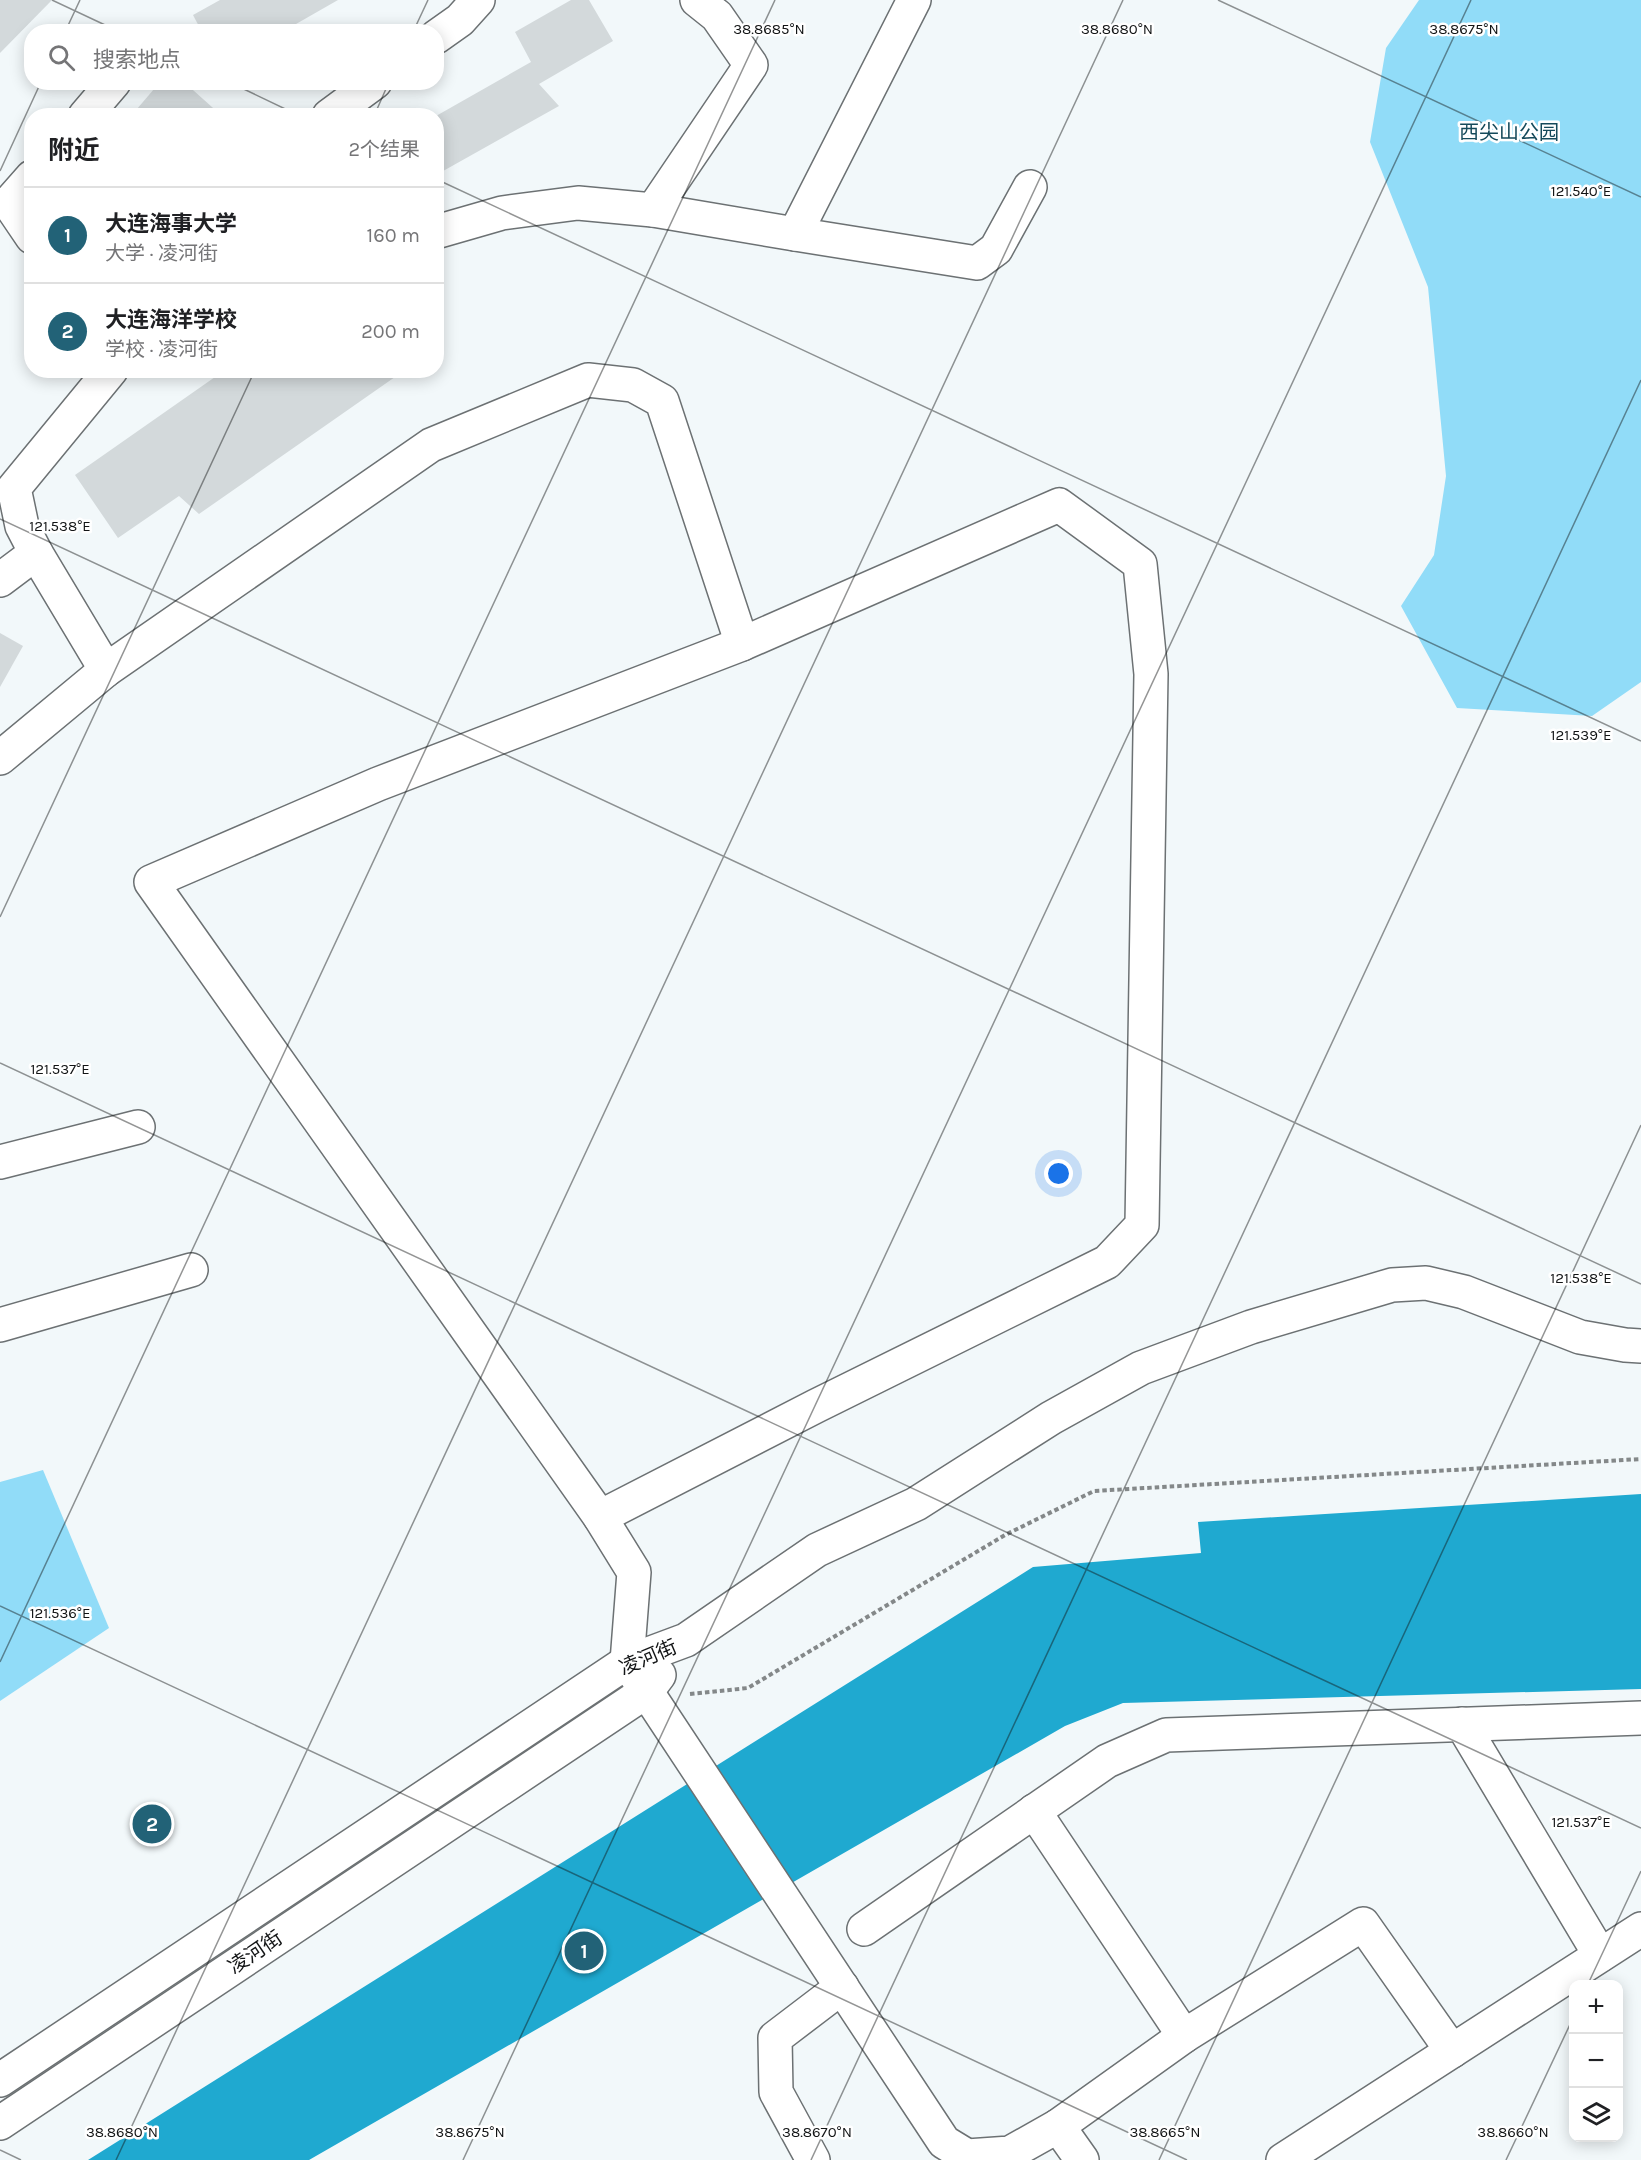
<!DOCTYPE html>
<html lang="zh">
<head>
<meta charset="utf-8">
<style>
  body { margin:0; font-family:Karla,"Noto Sans SC",sans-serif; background:#f6f6f6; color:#202124 }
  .controls { position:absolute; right:18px; bottom:18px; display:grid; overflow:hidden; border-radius:12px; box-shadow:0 3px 15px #0003 }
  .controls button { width:54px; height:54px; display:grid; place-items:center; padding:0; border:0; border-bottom:2px solid #e0e0e0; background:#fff; color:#202124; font:30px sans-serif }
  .you { position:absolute; left:1059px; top:1174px; width:21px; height:21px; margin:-15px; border:4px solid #fff; border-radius:50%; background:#1a73e8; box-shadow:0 0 0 9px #1a73e833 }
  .badge { display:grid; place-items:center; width:39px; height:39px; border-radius:50%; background:#226277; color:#fff; font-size:20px; font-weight:700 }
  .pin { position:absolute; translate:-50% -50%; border:3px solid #fff; box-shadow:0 2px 6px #0006 }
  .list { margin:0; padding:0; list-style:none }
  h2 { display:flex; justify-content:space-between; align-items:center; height:78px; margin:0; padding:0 24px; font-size:26px }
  h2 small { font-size:20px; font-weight:400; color:#757577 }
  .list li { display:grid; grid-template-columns:39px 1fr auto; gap:18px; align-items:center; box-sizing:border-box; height:96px; padding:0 24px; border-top:2px solid #e0e0e0 }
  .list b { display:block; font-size:22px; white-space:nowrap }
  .list p { margin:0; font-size:20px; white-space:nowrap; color:#757577 }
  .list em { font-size:20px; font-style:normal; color:#757577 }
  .icon { flex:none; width:33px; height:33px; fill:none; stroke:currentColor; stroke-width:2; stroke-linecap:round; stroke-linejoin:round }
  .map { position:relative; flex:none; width:1641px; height:2160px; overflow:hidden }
  .search { position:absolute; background:#fff; box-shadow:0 3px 15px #0003; left:24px; top:24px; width:420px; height:66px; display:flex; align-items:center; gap:15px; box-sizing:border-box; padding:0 21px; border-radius:24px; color:#757577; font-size:22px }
  .panel { position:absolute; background:#fff; box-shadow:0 3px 15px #0003; left:24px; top:108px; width:420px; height:270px; border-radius:24px }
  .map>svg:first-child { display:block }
  .green { fill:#91dcf8 }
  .water { fill:#1fa9d0 }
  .building { fill:#d3d9db }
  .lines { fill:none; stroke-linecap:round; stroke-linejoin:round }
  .minor-casing { stroke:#6c7173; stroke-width:36 }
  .path { stroke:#848889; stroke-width:4; stroke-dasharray:4.5 3; stroke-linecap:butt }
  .minor { stroke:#fff; stroke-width:33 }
  .ticks { fill:none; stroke:#121415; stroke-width:1.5; stroke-opacity:0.45 }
  .labels { text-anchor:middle; stroke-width:5; stroke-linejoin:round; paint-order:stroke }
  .park-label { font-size:20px; fill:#154a5b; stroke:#fff }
  .street-label { font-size:20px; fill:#121415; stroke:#fff }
  .ticks-label { font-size:15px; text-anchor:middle; fill:#121415; stroke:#fff; stroke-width:5; stroke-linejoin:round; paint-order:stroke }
</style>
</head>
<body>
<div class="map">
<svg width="1641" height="2160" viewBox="0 0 1641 2160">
  <rect width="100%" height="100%" fill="#f2f8fa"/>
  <g class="green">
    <polygon points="1419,0 1641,0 1641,682 1592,716 1457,708 1401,606 1434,555 1446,476 1428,287 1370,142 1386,48"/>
    <polygon points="43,1470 109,1628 0,1701 0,1482"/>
  </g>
  <polygon class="water" points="1641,1494 1641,1689 1123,1703 1065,1726 309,2160 88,2160 1033,1567 1201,1553 1198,1522"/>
  <g class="building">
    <polygon points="0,0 52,0 0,53"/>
    <polygon points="220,0 338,0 282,32 202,32 193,15"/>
    <polygon points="571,0 589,0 613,41 539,84 559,106 436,175 436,116 531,62 515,32"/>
    <polygon points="160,82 184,82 222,116 131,116"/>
    <polygon points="225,370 405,370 199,514 179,496 118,538 75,475"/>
    <polygon points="0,633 23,646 0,687"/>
  </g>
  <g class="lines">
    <g class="minor-casing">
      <g id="minor">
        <polyline points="436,37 460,20 478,0"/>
        <polyline points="85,116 114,82"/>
        <polyline points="329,116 375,82"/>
        <polyline points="32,177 9,203 32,237"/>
        <polyline points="653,210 795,234 914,0"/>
        <polyline points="436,232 502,213 578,203 653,210 751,65 717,16 697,0"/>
        <polyline points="795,234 977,263 996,249 1030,187"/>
        <polyline points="0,580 36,553"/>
        <polyline points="106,670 36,553 22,526 14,488 111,370"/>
        <polyline points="0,758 106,670 431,445 588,380 633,385 662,401 742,644 378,784 151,882 600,1517 634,1572 627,1662 944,2142 967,2156 1010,2153 1058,2126 1082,2160"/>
        <polyline points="0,1162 138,1127"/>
        <polyline points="0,1325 191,1270"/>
        <polyline points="600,1517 816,1406 1107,1262 1142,1225 1151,674 1140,564 1059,505 742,644"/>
        <polyline points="1462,1724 1600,1955"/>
        <polyline points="1034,1811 1184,2036"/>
        <polyline points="864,1929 1107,1761 1166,1735 1641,1718"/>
        <polyline points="0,2080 627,1662 686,1640 817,1550 916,1504 1051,1418 1141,1368 1251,1327 1392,1285 1426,1283 1464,1292 1580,1337 1625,1345 1641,1346"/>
        <polyline points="0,2123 647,1691 659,1675"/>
        <polyline points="1058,2126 1184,2036 1363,1924 1452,2051"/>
        <polyline points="813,2160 776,2092 775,2038 842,1987"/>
        <polyline points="1283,2160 1641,1929"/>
      </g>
    </g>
    <polyline class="path" points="690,1694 748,1688 1005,1535 1094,1491 1641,1459"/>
    <use href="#minor" class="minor"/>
  </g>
  <path class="ticks" d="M52,0L120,32M1218,0L1641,197M65,32L80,0M413,32L428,0M229,82L300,116M374,116L389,82M0,171L41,82M436,179L1641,741M0,519L1641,1284M0,917L255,370M0,1063L1641,1828M0,1606L1187,2160M0,1662L775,0M1588,1984L1641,1871M0,2150L21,2160M116,2160L1123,0M463,2160L1471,0M811,2160L1641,380M1159,2160L1641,1125M1506,2160L1574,2016"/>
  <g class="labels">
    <g class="park-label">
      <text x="1509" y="139">西尖山公园</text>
    </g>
    <g class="street-label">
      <text transform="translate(648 1657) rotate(-23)" y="7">凌河街</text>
      <text transform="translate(255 1952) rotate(-34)" y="7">凌河街</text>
    </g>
  </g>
  <g class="ticks-label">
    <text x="769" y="34">38.8685°N</text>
    <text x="1117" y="34">38.8680°N</text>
    <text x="1464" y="34">38.8675°N</text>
    <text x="1581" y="196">121.540°E</text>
    <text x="60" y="531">121.538°E</text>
    <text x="1581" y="740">121.539°E</text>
    <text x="60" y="1074">121.537°E</text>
    <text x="1581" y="1283">121.538°E</text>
    <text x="60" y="1618">121.536°E</text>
    <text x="1581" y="1827">121.537°E</text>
    <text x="122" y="2137">38.8680°N</text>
    <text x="470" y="2137">38.8675°N</text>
    <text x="817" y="2137">38.8670°N</text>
    <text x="1165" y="2137">38.8665°N</text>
    <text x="1513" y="2137">38.8660°N</text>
  </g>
</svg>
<div class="controls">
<button>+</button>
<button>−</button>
<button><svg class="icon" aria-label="layers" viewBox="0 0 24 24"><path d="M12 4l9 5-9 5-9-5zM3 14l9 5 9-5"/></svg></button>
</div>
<div class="you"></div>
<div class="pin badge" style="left:584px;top:1951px">1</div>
<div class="pin badge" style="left:152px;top:1824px">2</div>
<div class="search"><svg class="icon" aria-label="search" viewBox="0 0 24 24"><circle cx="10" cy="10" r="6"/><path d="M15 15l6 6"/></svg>搜索地点</div>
<section class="panel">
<h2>附近<small>2个结果</small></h2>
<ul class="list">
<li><span class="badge">1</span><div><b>大连海事大学</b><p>大学 · 凌河街</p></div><em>160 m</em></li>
<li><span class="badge">2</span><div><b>大连海洋学校</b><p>学校 · 凌河街</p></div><em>200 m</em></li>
</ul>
</section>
</div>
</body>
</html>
